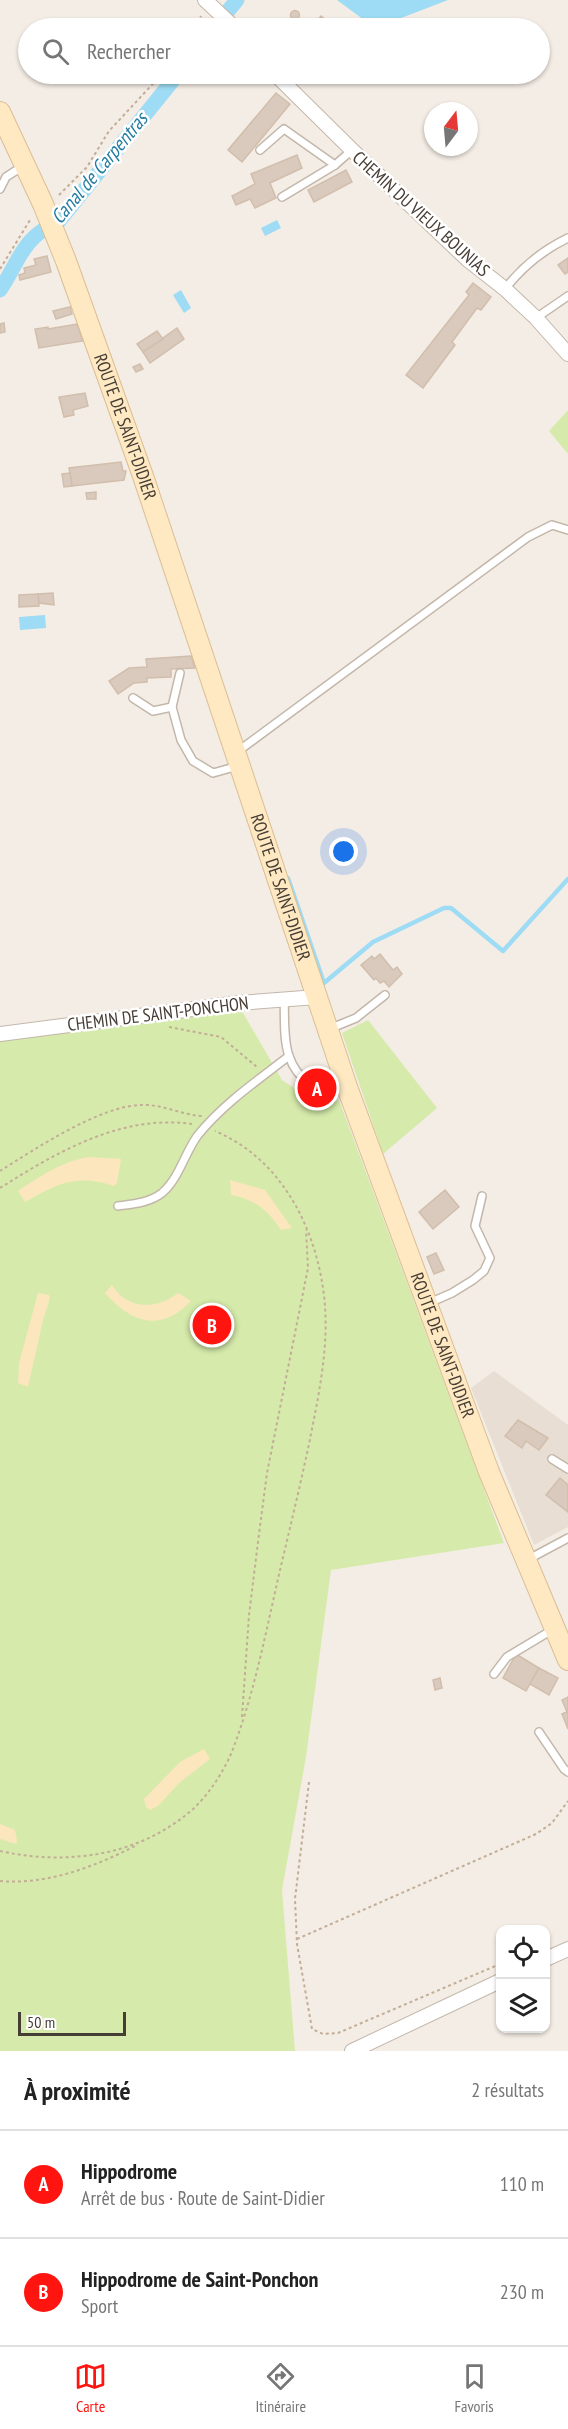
<!DOCTYPE html>
<html lang="fr">
<head>
<meta charset="utf-8">
<style>
  body { margin:0; font-family:"PT Sans Narrow",sans-serif; background:#f2f2f2; color:#222 }
  .controls { position:absolute; right:18px; bottom:18px; display:grid; overflow:hidden; border-radius:12px; box-shadow:0 2px 4px #0004 }
  .controls button { width:54px; height:54px; display:grid; place-items:center; padding:0; border:0; border-bottom:2px solid #e0e0e0; background:#fff; color:#222; font:30px sans-serif }
  .compass { position:absolute; left:424px; top:102px; width:54px; height:54px; border-radius:50%; background:#fff; box-shadow:0 2px 4px #0004; rotate:16deg }
  .scale { position:absolute; left:18px; bottom:15px; width:108px; box-sizing:border-box; padding-left:6px; border:3px solid #463d34; border-top:0; font-size:16px; line-height:21px; white-space:nowrap; color:#463d34; -webkit-text-stroke:4px #fff; paint-order:stroke }
  .you { position:absolute; left:344px; top:852px; width:21px; height:21px; margin:-15px; border:4px solid #fff; border-radius:50%; background:#1a73e8; box-shadow:0 0 0 9px #1a73e833 }
  .badge { display:grid; place-items:center; width:39px; height:39px; border-radius:50%; background:#ff1410; color:#fff; font-size:20px; font-weight:700 }
  .pin { position:absolute; translate:-50% -50%; border:3px solid #fff; box-shadow:0 2px 6px #0006 }
  .list { margin:0; padding:0; list-style:none }
  h2 { display:flex; justify-content:space-between; align-items:center; height:78px; margin:0; padding:0 24px; font-size:26px }
  h2 small { font-size:20px; font-weight:400; color:#767676 }
  .list li { display:grid; grid-template-columns:39px 1fr auto; gap:18px; align-items:center; box-sizing:border-box; height:108px; padding:0 24px; border-top:2px solid #e0e0e0 }
  .list b { display:block; font-size:22px; white-space:nowrap }
  .list p { margin:0; font-size:20px; white-space:nowrap; color:#767676 }
  .list em { font-size:20px; font-style:normal; color:#767676 }
  .icon { flex:none; width:33px; height:33px; fill:none; stroke:currentColor; stroke-width:2; stroke-linecap:round; stroke-linejoin:round }
  .map { position:relative; flex:none; width:568px; height:2051px; overflow:hidden }
  .search { position:absolute; background:#fff; box-shadow:0 2px 4px #0004; left:18px; right:18px; top:18px; height:66px; display:flex; align-items:center; gap:15px; box-sizing:border-box; padding:0 21px; border-radius:33px; color:#767676; font-size:22px }
  .sheet { height:294px; background:#fff }
  nav { display:flex; justify-content:space-around; align-items:center; box-sizing:border-box; height:84px; border-top:2px solid #e0e0e0; background:#fff; font-size:16px; color:#767676 }
  nav a { display:grid; justify-items:center; gap:3px }
  nav .on { color:#ff1410 }
  .map>svg:first-child { display:block }
  .residential { fill:#e8ded3 }
  .green { fill:#d6ebab }
  .sand { fill:#fbe6be }
  .water { fill:#9ddcf4 }
  .lines { fill:none; stroke-linecap:round; stroke-linejoin:round }
  .stream { stroke:#9ddcf4; stroke-width:4.5 }
  .canal { stroke:#9ddcf4; stroke-width:15 }
  .building { fill:#d9cabd; stroke:#d1beac; stroke-width:1.5 }
  .lane-casing { stroke:#c3b7aa; stroke-width:10 }
  .street-casing { stroke:#c3b7aa; stroke-width:16 }
  .secondary-casing { stroke:#dabe94; stroke-width:22 }
  .path { stroke:#c2ad97; stroke-width:2; stroke-dasharray:3 3; stroke-linecap:butt }
  .lane { stroke:#fff; stroke-width:7 }
  .street { stroke:#fff; stroke-width:14 }
  .secondary { stroke:#ffe9c3; stroke-width:20 }
  .labels { text-anchor:middle; stroke-width:5; stroke-linejoin:round; paint-order:stroke }
  .street-label { font-size:18px; fill:#463d34; stroke:#fff }
  .water-label { font-size:20px; font-style:italic; fill:#247ca0; stroke:#fff }
</style>
</head>
<body>
<div class="map">
<svg width="568" height="2051" viewBox="0 0 568 2051">
  <rect width="100%" height="100%" fill="#f4ede5"/>
  <polygon class="residential" points="494,1371 568,1425 568,1527 534,1545 471,1388"/>
  <g class="green">
    <polygon points="568,410 568,454 549,431"/>
    <polygon points="239,1006 282,1080 323,1107 339,1100 504,1543 331,1570 306,1757 282,1890 295,2051 0,2051 0,1040"/>
    <polygon points="368,1020 437,1108 383,1154 342,1033"/>
  </g>
  <g class="sand">
    <path d="M90,1157L121,1159L117,1183L114,1186C75,1174 59,1183 25,1202L18,1191C39,1177 64,1160 90,1157Z"/>
    <path d="M230,1180L265,1190L292,1228L281,1230C268,1210 254,1199 231,1195Z"/>
    <path d="M112,1285C127,1310 157,1310 178,1293L191,1301C161,1333 131,1323 105,1293Z"/>
    <polygon points="38,1293 49,1295 50,1298 43,1320 28,1387 18,1383 19,1363"/>
    <polygon points="204,1749 210,1759 179,1783 158,1806 150,1810 146,1807 144,1799 180,1762"/>
    <polygon points="0,1824 15,1830 17,1841 16,1844 0,1839"/>
  </g>
  <g class="water">
    <polygon points="337,0 448,0 375,28"/>
    <polygon points="277,220 281,228 265,236 261,228"/>
    <polygon points="181,290 191,308 184,313 173,295"/>
    <polygon points="45,615 46,628 20,630 19,617"/>
  </g>
  <g class="lines">
    <polyline class="stream" points="288,878 324,983 373,942 444,908 451,908 503,951 568,879"/>
    <g class="canal">
      <polyline points="214,28 237,0"/>
      <path d="M0,290C21,258 22,238 59,221L178,74"/>
    </g>
  </g>
  <g class="building">
    <circle cx="295" cy="15" r="4.5"/>
    <polygon points="321,16 333,26 331,28 324,28 316,22"/>
    <polygon points="347,19 355,25 352,28 339,28"/>
    <polygon points="276,93 290,104 242,162 228,150"/>
    <polygon points="297,155 302,168 270,183 276,198 255,208 250,199 236,205 232,196 255,184 251,174"/>
    <polygon points="346,170 352,182 314,202 308,190"/>
    <polygon points="47,256 51,272 20,280 19,275 25,273 24,268 36,265 34,259"/>
    <polygon points="568,258 568,272 565,274 558,265"/>
    <polygon points="473,283 491,297 481,310 477,308 452,342 455,345 423,388 406,375 469,295 466,292"/>
    <polygon points="70,307 72,314 56,319 53,311"/>
    <polygon points="4,323 5,332 0,333 0,324"/>
    <polygon points="77,324 83,341 39,348 35,329 48,327 48,329"/>
    <polygon points="177,328 184,339 150,363 143,352"/>
    <polygon points="157,331 163,339 143,352 137,344"/>
    <polygon points="140,364 143,369 136,372 133,367"/>
    <polygon points="85,393 88,406 73,410 74,415 64,417 59,397"/>
    <polygon points="121,462 123,471 126,471 124,480 72,486 69,468"/>
    <polygon points="70,473 72,486 64,487 62,474"/>
    <polygon points="96,492 96,499 87,499 86,493"/>
    <polygon points="53,593 54,605 39,603 38,594"/>
    <polygon points="38,594 39,606 19,607 19,595"/>
    <polygon points="191,656 195,668 171,669 171,677 147,678 147,682 134,683 118,694 109,681 129,668 147,667 146,659"/>
    <polygon points="380,954 393,970 397,967 402,974 389,987 384,981 380,983 376,978 374,980 361,965 372,956 374,959"/>
    <polygon points="445,1190 459,1207 433,1229 419,1212"/>
    <polygon points="436,1253 444,1270 434,1274 427,1257"/>
    <polygon points="518,1420 548,1438 539,1450 526,1441 522,1448 505,1436"/>
    <polygon points="560,1478 568,1485 568,1512 546,1495"/>
    <polygon points="516,1654 539,1668 526,1691 503,1678"/>
    <polygon points="539,1668 558,1678 549,1695 530,1684"/>
    <polygon points="440,1678 442,1688 435,1690 433,1680"/>
    <polygon points="568,1697 568,1729 562,1714 567,1712 562,1700"/>
  </g>
  <g class="lines">
    <g class="lane-casing">
      <g id="lane">
        <polyline points="260,150 284,129 335,165"/>
        <polyline points="0,189 6,177 23,166"/>
        <polyline points="282,197 335,165 352,150"/>
        <path d="M505,289C522,267 543,250 568,238"/>
        <polyline points="536,318 568,296"/>
        <polyline points="133,698 153,711 172,707 181,740 193,761 213,773 238,766"/>
        <polyline points="172,707 180,673"/>
        <polyline points="237,752 528,537 552,525 568,530"/>
        <path d="M284,998C285,1016 283,1039 289,1056C297,1080 319,1095 344,1088"/>
        <polyline points="329,1029 356,1018 385,995"/>
        <path d="M118,1206C133,1204 149,1203 162,1193C179,1179 185,1152 198,1135C223,1104 258,1080 289,1056"/>
        <polyline points="429,1303 452,1293 473,1280 484,1271 490,1258 475,1226 482,1196"/>
        <polyline points="552,1459 568,1469"/>
        <polyline points="527,1560 568,1538"/>
        <polyline points="494,1674 507,1657 552,1630"/>
        <polyline points="539,1732 564,1769 568,1772"/>
      </g>
    </g>
    <g class="street-casing">
      <g id="street">
        <polyline points="205,0 235,28"/>
        <polyline points="275,74 352,150 468,260 505,289 536,318 568,354"/>
        <polyline points="0,1034 239,1003 317,997"/>
        <polyline points="546,1959 568,1949"/>
        <polyline points="352,2051 500,1981"/>
      </g>
    </g>
    <g class="secondary-casing">
      <g id="secondary">
        <path id="s1" d="M0,112L43,204L66,261L143,476L347,1087L489,1472L568,1660"/>
      </g>
    </g>
    <g class="path">
      <polyline points="195,28 201,16"/>
      <polyline points="59,195 87,167 109,131 162,74"/>
      <polyline points="0,269 30,220"/>
      <polyline points="169,1027 221,1037 257,1067"/>
      <path d="M0,1171C35,1149 101,1105 142,1105C162,1104 182,1115 202,1116"/>
      <path d="M0,1188C57,1152 122,1114 192,1124"/>
      <polyline points="242,1717 249,1615 259,1534 267,1473 308,1268 306,1230"/>
      <polyline points="309,1782 295,1899 297,1944 312,2029 323,2034 338,2033 500,1964"/>
      <path d="M0,1851C67,1866 140,1856 193,1809C209,1794 222,1774 231,1754C254,1696 266,1631 280,1570C290,1528 300,1486 309,1444C319,1393 331,1341 323,1288C313,1222 279,1158 215,1131"/>
      <path d="M0,1881C47,1885 94,1867 135,1846"/>
      <polyline points="297,1939 536,1834 552,1823 568,1801"/>
    </g>
    <use href="#lane" class="lane"/>
    <use href="#street" class="street"/>
    <use href="#secondary" class="secondary"/>
  </g>
  <g class="labels">
    <g class="street-label">
      <text transform="translate(421 214) rotate(42)" y="6">CHEMIN DU VIEUX BOUNIAS</text>
      <text dy="6" stroke="none"><textPath href="#s1" startOffset="339">ROUTE DE SAINT-DIDIER</textPath></text>
      <text dy="6" stroke="none"><textPath href="#s1" startOffset="825">ROUTE DE SAINT-DIDIER</textPath></text>
      <text transform="translate(158 1014) rotate(-7)" y="6">CHEMIN DE SAINT-PONCHON</text>
      <text dy="6" stroke="none"><textPath href="#s1" startOffset="1311">ROUTE DE SAINT-DIDIER</textPath></text>
    </g>
    <g class="water-label">
      <text transform="translate(99 168) rotate(-50)" y="7">Canal de Carpentras</text>
    </g>
  </g>
</svg>
<div class="controls">
<button><svg class="icon" aria-label="locate" viewBox="0 0 24 24"><circle cx="12" cy="12" r="6"/><path d="M12 2v4M12 18v4M2 12h4M18 12h4"/></svg></button>
<button><svg class="icon" aria-label="layers" viewBox="0 0 24 24"><path d="M12 4l9 5-9 5-9-5zM3 14l9 5 9-5"/></svg></button>
</div>
<svg class="compass" viewBox="-18 -18 36 36"><path d="M0-13l5 13h-10z" fill="#e53935"/><path d="M0 13l5-13h-10z" fill="#767676"/></svg>
<div class="scale">50 m</div>
<div class="you"></div>
<div class="pin badge" style="left:317px;top:1088px">A</div>
<div class="pin badge" style="left:212px;top:1325px">B</div>
<div class="search"><svg class="icon" aria-label="search" viewBox="0 0 24 24"><circle cx="10" cy="10" r="6"/><path d="M15 15l6 6"/></svg>Rechercher</div>
</div>
<section class="sheet">
<h2>À proximité<small>2 résultats</small></h2>
<ul class="list">
<li><span class="badge">A</span><div><b>Hippodrome</b><p>Arrêt de bus · Route de Saint-Didier</p></div><em>110 m</em></li>
<li><span class="badge">B</span><div><b>Hippodrome de Saint-Ponchon</b><p>Sport</p></div><em>230 m</em></li>
</ul>
</section>
<nav>
<a class="on"><svg class="icon" aria-label="map" viewBox="0 0 24 24"><path d="M3 6l6-2 6 2 6-2v14l-6 2-6-2-6 2zM9 4v14M15 6v14"/></svg>Carte</a>
<a><svg class="icon" aria-label="directions" viewBox="0 0 24 24"><path d="M12 3l9 9-9 9-9-9zM9 14v-3h6M13 9l2 2-2 2"/></svg>Itinéraire</a>
<a><svg class="icon" aria-label="saved" viewBox="0 0 24 24"><path d="M7 4h10v16l-5-4-5 4z"/></svg>Favoris</a>
</nav>
</body>
</html>
